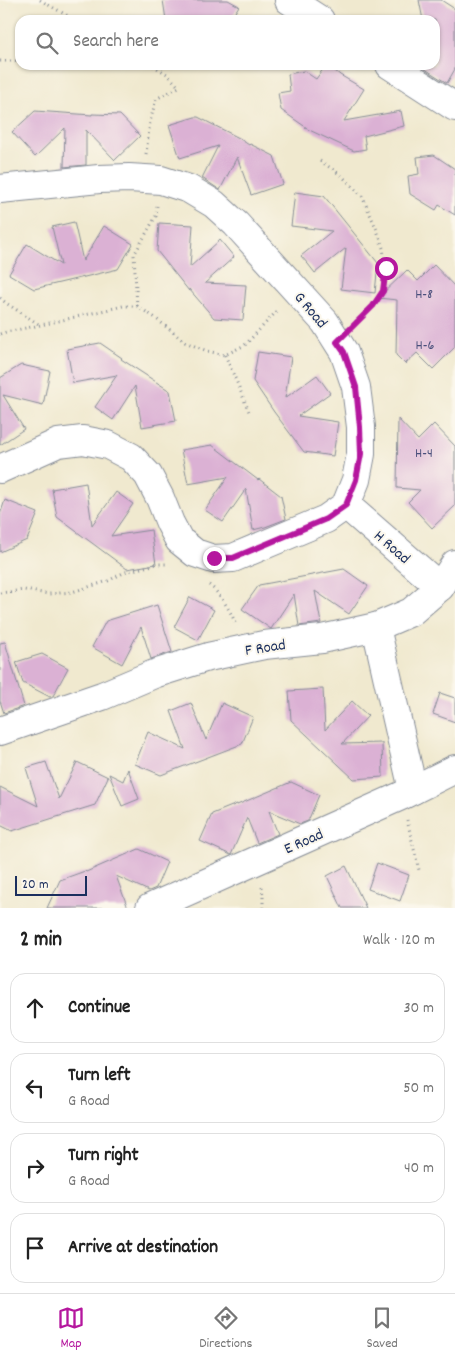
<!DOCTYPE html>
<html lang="en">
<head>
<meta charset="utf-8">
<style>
  body { margin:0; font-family:Dekko,sans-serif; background:#f2f2f2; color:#222 }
  .scale { position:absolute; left:15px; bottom:12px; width:72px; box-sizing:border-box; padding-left:5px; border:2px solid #1b2f5e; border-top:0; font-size:14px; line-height:18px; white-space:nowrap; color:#1b2f5e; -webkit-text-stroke:4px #fbf7ec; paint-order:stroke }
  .stop { position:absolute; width:15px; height:15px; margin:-11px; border:4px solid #b5179e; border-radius:50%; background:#fff }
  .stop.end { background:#b5179e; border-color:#fff; box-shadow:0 1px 5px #0008 }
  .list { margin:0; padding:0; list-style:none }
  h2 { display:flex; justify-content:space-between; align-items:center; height:65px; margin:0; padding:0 20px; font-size:21px }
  h2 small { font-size:16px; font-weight:400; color:#767676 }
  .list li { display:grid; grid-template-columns:32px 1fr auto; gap:15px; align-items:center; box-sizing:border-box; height:70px; margin:0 10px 10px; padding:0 10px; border:1px solid #e0e0e0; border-radius:15px }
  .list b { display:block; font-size:19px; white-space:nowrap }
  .list p { margin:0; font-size:16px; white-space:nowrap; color:#767676 }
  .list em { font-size:16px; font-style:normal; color:#767676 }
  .icon { flex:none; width:28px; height:28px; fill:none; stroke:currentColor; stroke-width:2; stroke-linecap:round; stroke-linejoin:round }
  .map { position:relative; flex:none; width:455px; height:908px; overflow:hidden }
  .search { position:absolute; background:#fff; box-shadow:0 1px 4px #0004; left:15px; right:15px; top:15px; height:55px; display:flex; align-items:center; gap:12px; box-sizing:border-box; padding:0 18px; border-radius:15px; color:#767676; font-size:19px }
  .sheet { height:385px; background:#fff }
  nav { display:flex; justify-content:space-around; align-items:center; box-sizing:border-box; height:70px; border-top:1px solid #e0e0e0; background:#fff; font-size:14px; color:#767676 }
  nav a { display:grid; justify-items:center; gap:2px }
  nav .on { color:#b5179e }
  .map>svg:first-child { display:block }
  .building { fill:#dbb1d4 }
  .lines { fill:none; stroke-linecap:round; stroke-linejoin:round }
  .street-casing { stroke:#868c96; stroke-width:30 }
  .path { stroke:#868c96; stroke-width:3; stroke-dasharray:1 4; stroke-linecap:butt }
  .street { stroke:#fff; stroke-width:28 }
  .route { stroke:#b5179e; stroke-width:6 }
  .labels { text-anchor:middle; stroke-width:4; stroke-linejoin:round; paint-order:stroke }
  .number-label { font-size:14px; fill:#4b507c }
  .street-label { font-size:16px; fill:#1b2f5e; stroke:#fbf7ec }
</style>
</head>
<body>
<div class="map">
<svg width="455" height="908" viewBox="0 0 455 908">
  <rect width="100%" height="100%" fill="#fbf7ec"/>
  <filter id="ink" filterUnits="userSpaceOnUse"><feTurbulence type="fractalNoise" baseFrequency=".02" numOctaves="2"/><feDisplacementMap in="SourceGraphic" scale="10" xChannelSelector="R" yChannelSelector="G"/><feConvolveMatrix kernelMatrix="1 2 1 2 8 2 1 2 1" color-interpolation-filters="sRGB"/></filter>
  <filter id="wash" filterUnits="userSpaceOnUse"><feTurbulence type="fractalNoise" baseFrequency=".0096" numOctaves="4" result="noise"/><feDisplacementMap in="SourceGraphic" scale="20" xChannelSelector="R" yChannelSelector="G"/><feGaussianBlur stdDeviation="1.12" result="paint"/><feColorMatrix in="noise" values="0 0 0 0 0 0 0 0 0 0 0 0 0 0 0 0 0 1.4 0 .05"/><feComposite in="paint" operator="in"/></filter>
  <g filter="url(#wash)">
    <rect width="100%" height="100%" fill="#f0e9cf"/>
    <g id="blocks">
      <g class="building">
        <polygon points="163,0 228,0 239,6 230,20 166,20"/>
        <polygon points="419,0 441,0 455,9 455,69 447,83 419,65 435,65 435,20 423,20"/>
        <polygon points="326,65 328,65 340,75 364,89 344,121 401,111 404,126 364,136 366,149 354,151 305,128 307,128 281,110 278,93 290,91 288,74 304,71 316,79"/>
        <polygon points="35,111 92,115 92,114 120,115 140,136 115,160 86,130 86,165 64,167 65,128 35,157 12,132"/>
        <polygon points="195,117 198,117 241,139 240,139 249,145 250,144 274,156 283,184 251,195 237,157 220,190 202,178 218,146 180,158 169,125"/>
        <polygon points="434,155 455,169 455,215 439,205 436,210 410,194 408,176 419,174 417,157"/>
        <polygon points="295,192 324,196 378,263 375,293 341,289 346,248 315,273 308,264 301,256 332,231 291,226"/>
        <polygon points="74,222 83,261 104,226 133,244 118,269 34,289 9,274 27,244 61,265 52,227"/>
        <polygon points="159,223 193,225 190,267 220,240 234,257 205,283 246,285 243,320 214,318 189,289 189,291 157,251"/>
        <polygon points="434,265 455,287 455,347 433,369 417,353 405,364 396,355 397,300 378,298 407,270 418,281"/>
        <polygon points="100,343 122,358 121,359 170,391 176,421 142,427 135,386 113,420 95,407 117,375 73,383 67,349"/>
        <polygon points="258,352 291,357 285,398 317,375 330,393 298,416 338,422 333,456 304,452 274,412 253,381"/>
        <polygon points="21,365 50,371 43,405 3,395 24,429 0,445 0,378"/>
        <polygon points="398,419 418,440 434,424 455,446 455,506 432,528 408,502 420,490 397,488"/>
        <polygon points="212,445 258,480 259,479 281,496 286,519 265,527 253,530 246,489 223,522 205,510 228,477 188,484 181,450"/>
        <polygon points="86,483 92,525 116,492 133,504 111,536 151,530 156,564 127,569 57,517 52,489"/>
        <polygon points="5,500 38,513 27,540 0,552 0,515"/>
        <polygon points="344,569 368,586 349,614 315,591 321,623 299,626 294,594 271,629 242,609 259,585"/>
        <polygon points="190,597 214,610 198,640 174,627"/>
        <polygon points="157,605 172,652 151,659 141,627 122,664 92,647 106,621"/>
        <polygon points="5,642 24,706 4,713 0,701 0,643"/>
        <polygon points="42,654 68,668 53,696 50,697 23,683 16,662"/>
        <polygon points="323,689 325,730 352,701 368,716 342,744 382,743 383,777 354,779 291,720 289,691"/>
        <polygon points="440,693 455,698 455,722 433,714"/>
        <polygon points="191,703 206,740 222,703 253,717 242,744 161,775 135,764 148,732 185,749 171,711"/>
        <polygon points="46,762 59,799 77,762 108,777 95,805 12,831 0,825 0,787 38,806 26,768"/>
        <polygon points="128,769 139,799 122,806 109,774 123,781"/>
        <polygon points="291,782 319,795 308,821 300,824 269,811 278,834 257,843 247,818 231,855 200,841 212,814 237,804 237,805"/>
        <polygon points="139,849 167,862 156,888 149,891 116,876 128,908 47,908 60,880 85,871 86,872"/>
        <polygon points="377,863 409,875 400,901 368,889"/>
        <polygon points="346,866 366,908 342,908 327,876"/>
      </g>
    </g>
  </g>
  <g filter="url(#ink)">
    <use href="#blocks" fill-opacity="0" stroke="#868c96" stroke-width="1"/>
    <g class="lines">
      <g class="street-casing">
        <g id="street">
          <polyline points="289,0 320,20"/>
          <polyline points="390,65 455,107"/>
          <polyline points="0,189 99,179 129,178 161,180 189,189 214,204 236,224 325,322 344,352 356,387 361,427 361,454 356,480 346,505 326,519 233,558 213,559 195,553 179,540 170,523 160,498 148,475 131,457 108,445 83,440 58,443 0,469"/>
          <polyline points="346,505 440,587"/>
          <polyline points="376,627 413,790"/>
          <polyline points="0,731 102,696 154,674 208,657 264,645 322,639 376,627 411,612 440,587 455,564"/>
          <polyline points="150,908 401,796 455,769"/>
        </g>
      </g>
      <g class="path">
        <polyline points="40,0 75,20"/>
        <polyline points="0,61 20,61"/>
        <polyline points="146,154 150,122 156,99 179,87 167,74 152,65"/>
        <polyline points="320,161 341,175 362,196 377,230 383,248 386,268 383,291 373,306 355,323"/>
        <polyline points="0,298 6,303 40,325"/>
        <polyline points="137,306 134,255 156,216 157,206"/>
        <polyline points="0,334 6,332 41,325 123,306 137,306 154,317 185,342 207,351 225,355 245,345 279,309"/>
        <polyline points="225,355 238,385 250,414"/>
        <path d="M209,585C219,592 232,613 236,625"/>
        <polyline points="0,593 24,590 49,594 72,592 108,581 125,572 157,564 166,564"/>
        <polyline points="407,820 419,870"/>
        <polyline points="262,887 263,896 263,908"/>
      </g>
      <use href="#street" class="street"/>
    </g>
  </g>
  <g class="lines" filter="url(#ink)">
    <polyline class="route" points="214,558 233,558 326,519 346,505 356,480 361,454 360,427 356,387 344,352 337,342 373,306 383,291 386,268"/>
  </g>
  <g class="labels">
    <g class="number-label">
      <text x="424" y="298">H-8</text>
      <text x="425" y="349">H-6</text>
      <text x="424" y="457">H-4</text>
    </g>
    <g class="street-label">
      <text transform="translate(312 309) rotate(50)" y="6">G Road</text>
      <text transform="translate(393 546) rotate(41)" y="6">H Road</text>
      <text transform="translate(265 646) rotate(-9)" y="6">F Road</text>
      <text transform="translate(303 840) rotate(-24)" y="6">E Road</text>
    </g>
  </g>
</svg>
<div class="scale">20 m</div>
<div class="stop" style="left:386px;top:268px"></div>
<div class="stop end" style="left:214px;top:558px"></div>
<div class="search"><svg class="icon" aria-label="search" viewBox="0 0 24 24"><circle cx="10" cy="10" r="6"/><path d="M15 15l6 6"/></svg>Search here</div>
</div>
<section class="sheet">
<h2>2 min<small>Walk · 120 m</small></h2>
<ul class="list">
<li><svg class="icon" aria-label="ahead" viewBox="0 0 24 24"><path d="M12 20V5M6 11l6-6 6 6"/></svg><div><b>Continue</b></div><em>30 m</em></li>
<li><svg class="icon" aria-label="left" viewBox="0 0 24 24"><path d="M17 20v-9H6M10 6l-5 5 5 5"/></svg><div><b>Turn left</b><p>G Road</p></div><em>50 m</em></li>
<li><svg class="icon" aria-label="right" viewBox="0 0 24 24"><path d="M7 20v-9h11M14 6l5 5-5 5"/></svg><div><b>Turn right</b><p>G Road</p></div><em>40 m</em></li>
<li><svg class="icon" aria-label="arrive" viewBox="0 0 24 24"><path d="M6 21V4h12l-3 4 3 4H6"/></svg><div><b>Arrive at destination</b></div></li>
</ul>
</section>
<nav>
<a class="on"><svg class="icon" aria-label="map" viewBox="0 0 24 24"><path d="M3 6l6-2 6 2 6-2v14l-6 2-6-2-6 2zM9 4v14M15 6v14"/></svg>Map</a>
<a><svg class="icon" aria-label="directions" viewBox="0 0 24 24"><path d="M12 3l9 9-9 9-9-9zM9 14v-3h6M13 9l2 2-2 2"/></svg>Directions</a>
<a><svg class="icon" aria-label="saved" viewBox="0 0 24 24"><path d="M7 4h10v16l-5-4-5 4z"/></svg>Saved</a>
</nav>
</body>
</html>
